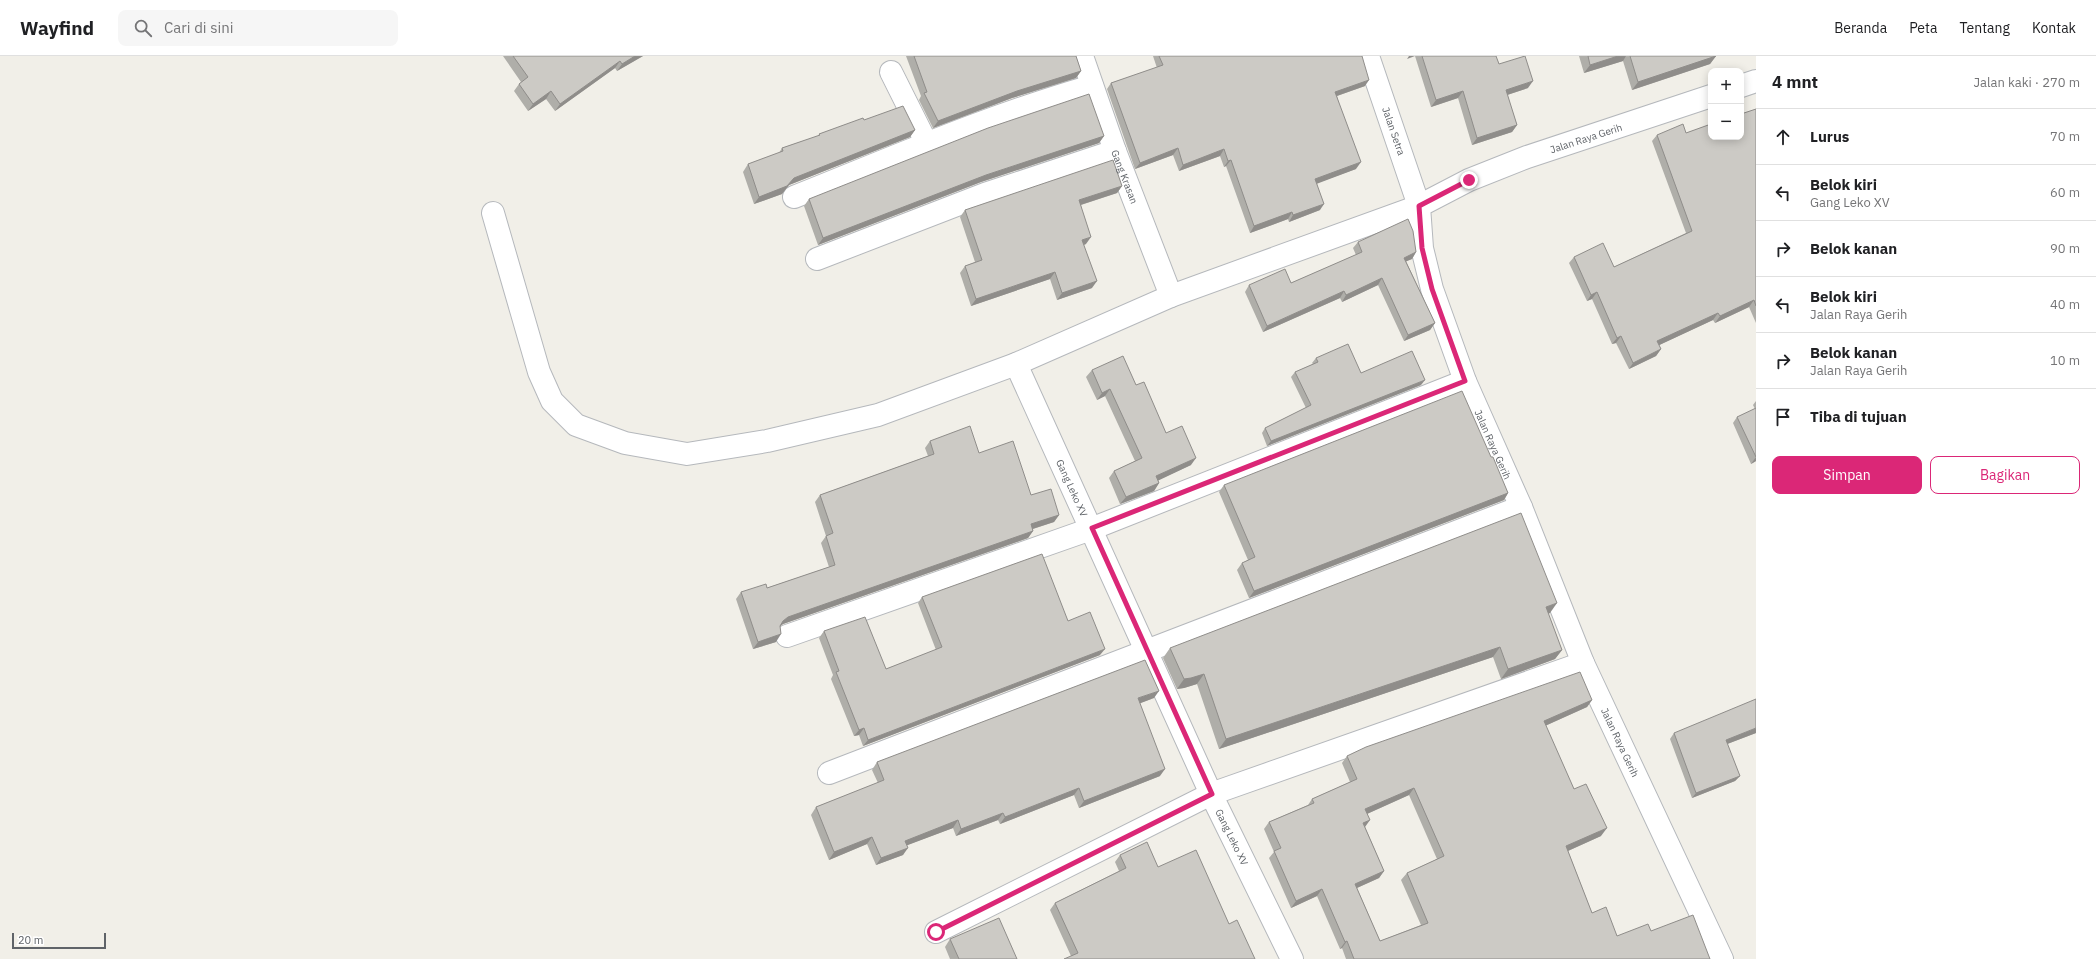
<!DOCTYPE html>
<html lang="id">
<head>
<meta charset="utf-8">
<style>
  body { margin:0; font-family:"IBM Plex Sans",sans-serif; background:#f6f6f6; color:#202124 }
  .controls { position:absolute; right:12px; top:12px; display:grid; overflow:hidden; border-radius:8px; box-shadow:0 2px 10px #0003 }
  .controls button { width:36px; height:36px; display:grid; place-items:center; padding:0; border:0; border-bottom:1px solid #e0e0e0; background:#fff; color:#202124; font:20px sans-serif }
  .scale { position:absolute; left:12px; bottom:10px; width:94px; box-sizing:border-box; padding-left:4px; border:2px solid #5f6368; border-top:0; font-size:11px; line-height:14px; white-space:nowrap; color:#5f6368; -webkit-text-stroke:3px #fff; paint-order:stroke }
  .stop { position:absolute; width:12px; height:12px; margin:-9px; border:3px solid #db2777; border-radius:50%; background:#fff }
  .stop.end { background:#db2777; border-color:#fff; box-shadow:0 1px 4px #0008 }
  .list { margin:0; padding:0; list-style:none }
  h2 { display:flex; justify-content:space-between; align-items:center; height:52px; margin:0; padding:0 16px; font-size:17px }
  h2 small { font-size:13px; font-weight:400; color:#757577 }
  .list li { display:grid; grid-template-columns:26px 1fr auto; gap:12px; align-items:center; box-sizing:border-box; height:56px; padding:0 16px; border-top:1px solid #e0e0e0 }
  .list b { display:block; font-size:15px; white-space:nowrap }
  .list p { margin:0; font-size:13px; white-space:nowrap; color:#757577 }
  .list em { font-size:13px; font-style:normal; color:#757577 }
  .actions { display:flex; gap:8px; padding:12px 16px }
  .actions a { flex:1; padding:9px 0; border:1px solid #db2777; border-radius:8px; text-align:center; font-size:14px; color:#db2777 }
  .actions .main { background:#db2777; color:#fff }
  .icon { flex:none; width:22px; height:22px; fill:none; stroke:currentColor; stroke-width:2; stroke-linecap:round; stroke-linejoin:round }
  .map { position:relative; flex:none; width:1756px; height:903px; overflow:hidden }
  header { display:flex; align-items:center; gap:24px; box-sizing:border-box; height:56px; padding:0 20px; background:#fff; border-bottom:1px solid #e0e0e0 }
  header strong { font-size:19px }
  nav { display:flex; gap:22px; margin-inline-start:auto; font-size:14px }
  .search { width:280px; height:36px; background:#f6f6f6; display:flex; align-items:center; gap:10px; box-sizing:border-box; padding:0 14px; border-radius:8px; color:#757577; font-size:15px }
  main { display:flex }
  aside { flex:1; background:#fff }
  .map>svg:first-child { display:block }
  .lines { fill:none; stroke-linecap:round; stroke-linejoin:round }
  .minor-casing { stroke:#b5b8bc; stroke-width:24 }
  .tertiary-casing { stroke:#b5b8bc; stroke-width:24 }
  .minor { stroke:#fff; stroke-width:22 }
  .tertiary { stroke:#fff; stroke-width:22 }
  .wall { fill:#afaea9; fill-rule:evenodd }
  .shaded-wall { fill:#8f8d8a }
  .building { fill:#cccac5; stroke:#8f8d8a; fill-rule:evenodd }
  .route { stroke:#db2777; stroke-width:5 }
  .labels { text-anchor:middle; stroke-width:4; stroke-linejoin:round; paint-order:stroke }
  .street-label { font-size:10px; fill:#5f6368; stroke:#fff }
</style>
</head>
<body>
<header>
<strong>Wayfind</strong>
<div class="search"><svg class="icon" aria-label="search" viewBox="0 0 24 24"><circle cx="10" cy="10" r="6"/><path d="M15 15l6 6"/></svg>Cari di sini</div>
<nav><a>Beranda</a><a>Peta</a><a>Tentang</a><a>Kontak</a></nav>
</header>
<main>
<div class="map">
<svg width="1756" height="903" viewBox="0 0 1756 903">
  <rect width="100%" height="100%" fill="#f1efe8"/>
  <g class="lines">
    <g class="minor-casing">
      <g id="minor">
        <path id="s1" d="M1082,0L1115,95L1171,240"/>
        <polyline points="891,16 927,88"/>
        <path d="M794,141C892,102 990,59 1092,30"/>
        <polyline points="493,157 539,316 552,345 576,369 625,387 687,398 767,385 878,359 1016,308 1171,240 1419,150 1368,0"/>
        <polyline points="817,203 985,138 1115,95"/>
        <path id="s2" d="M1016,308L1211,738L1292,903"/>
        <polyline points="787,580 1091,473 1465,325"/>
        <polyline points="829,717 1521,451"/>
        <polyline points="936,876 1211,738 1583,607"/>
      </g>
    </g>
    <g class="tertiary-casing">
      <g id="tertiary">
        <polyline points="1741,30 1756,25"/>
        <path id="s3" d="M1711,40L1527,101L1469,124L1419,150L1422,192L1432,233L1465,325L1521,451L1583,607L1722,903"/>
      </g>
    </g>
    <use href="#minor" class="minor"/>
    <use href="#tertiary" class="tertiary"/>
  </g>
  <g class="wall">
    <polygon points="503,0 643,0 617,15 615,12 555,55 546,43 528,55 514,35 519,28 521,26"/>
    <polygon points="906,0 1076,0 1081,15 1076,22 1012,42 933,72 919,44 921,40"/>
    <polygon points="1153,0 1362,0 1365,30 1337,40 1356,113 1317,127 1320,154 1289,166 1288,163 1250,177 1226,110 1224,111 1220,100 1179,115 1173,99 1135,113 1107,33 1111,27 1157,12"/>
    <polygon points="1415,0 1496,0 1499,8 1528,32 1507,39 1517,69 1512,76 1472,89 1458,42 1431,51"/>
    <polygon points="1579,0 1716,0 1710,8 1632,34 1623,5 1584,17"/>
    <polygon points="1756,53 1756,267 1749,251 1715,267 1713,264 1659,289 1661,293 1656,300 1629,313 1616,287 1612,288 1592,243 1587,245 1569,207 1574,201 1614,211 1686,177 1652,85 1657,79 1686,77"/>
    <polygon points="864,64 915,74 910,81 789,129 782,138 754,148 743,116 748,108 779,97 782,92 818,80 819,78"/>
    <polygon points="1104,80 1099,87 981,126 818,189 804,150 809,143"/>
    <polygon points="1122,130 1117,137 1081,149 1086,188 1084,189 1092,232 1057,244 1050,223 971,250 960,217 965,210 975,206 960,161 965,154"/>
    <polygon points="1358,186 1416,196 1412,203 1406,205 1435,267 1430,274 1404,285 1378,229 1342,246 1340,242 1263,276 1245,236 1249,229 1291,227 1356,199 1353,192"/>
    <polygon points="1316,302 1361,317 1421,329 1267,390 1262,377 1265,372 1306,352 1291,321 1295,316 1313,308 1312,307"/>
    <polygon points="1092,314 1136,329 1166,377 1191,409 1158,424 1159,427 1154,435 1120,448 1109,422 1114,415 1135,405 1105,340 1097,344 1086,321"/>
    <polygon points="1756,345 1756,405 1751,408 1733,367 1737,361 1755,353 1753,349"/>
    <polygon points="930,385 979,397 1031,439 1059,459 1054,466 1033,473 1033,475 1028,482 783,568 780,570 776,586 753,593 736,543 741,536 767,532 829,511 821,487 826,480 815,446 820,439 928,400 925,392"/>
    <polygon points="1491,401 1508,437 1504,444 1249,542 1237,514 1242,507 1248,504 1219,436 1224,429"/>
    <polygon points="922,541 1068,565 1100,599 863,690 859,679 854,680 831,623 833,619 819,582 824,575 886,613 936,594 918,547"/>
    <polygon points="1550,557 1548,558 1562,594 1555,603 1501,623 1493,601 1219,693 1197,628 1184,632 1177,633 1163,602 1170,592"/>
    <polygon points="1154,642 1140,647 1160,720 1079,752 1074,739 1000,768 998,764 956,780 953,772 907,789 903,799 876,809 867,788 829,804 811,759 816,751 878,727 872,714 877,706"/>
    <path d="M1592,644L1587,651L1545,670L1574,733L1601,780L1568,795L1592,857L1617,880L1651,875L1710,903H1346L1342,892L1340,893L1317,840L1291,852L1269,802L1274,796L1264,773L1269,766L1308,749L1312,743L1350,726L1342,707L1347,700ZM1409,739L1437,803L1407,817L1401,824L1421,869L1380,885L1357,832L1379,822L1384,815L1365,771L1367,758Z"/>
    <polygon points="1674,677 1756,677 1727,688 1740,720 1735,725 1692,742 1670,683"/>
    <polygon points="1120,799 1158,811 1229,868 1255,903 1071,900 1050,854 1055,847 1119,815 1115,806"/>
    <polygon points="950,883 1017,903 950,903 945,891"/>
  </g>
  <g class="shaded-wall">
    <polygon points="635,0 643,0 617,15 622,8"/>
    <polygon points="1409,0 1415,0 1407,3"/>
    <polygon points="1618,0 1626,0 1623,5 1584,17 1590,9"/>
    <polygon points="1710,0 1716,0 1710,8 1632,34 1638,26"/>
    <polygon points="620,5 615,12 555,55 560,48"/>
    <polygon points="1081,15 1076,22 1012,42 933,72 938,65 1017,35"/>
    <polygon points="1369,24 1365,30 1331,42 1335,36"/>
    <polygon points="1533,25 1528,32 1501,41 1506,34"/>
    <polygon points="551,35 546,43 528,55 533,48"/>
    <polygon points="1463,35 1458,42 1431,51 1436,44"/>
    <polygon points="1517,69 1512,76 1472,89 1477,82"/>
    <polygon points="915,74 910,81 789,129 782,138 754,148 759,141 794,122"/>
    <polygon points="1104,80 1099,87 981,126 818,189 823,182 986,119"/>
    <polygon points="1178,92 1173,99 1135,113 1140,107"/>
    <polygon points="1224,93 1220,100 1179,115 1183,109"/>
    <polygon points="1231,104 1226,110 1224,111 1228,105"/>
    <polygon points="1361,106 1356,113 1311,130 1315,123"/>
    <polygon points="1122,130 1117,137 1074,151 1079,144"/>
    <polygon points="1324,148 1320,154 1289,166 1293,159"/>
    <polygon points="1292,156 1288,163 1250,177 1254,170"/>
    <polygon points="1091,181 1086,188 1077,191 1082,184"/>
    <polygon points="1416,196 1412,203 1400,208 1404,202"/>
    <polygon points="1055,216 1050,223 971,250 976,243"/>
    <polygon points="1382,222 1378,229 1342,246 1346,239"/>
    <polygon points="1097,225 1092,232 1057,244 1062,237"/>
    <polygon points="1344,235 1340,242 1263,276 1267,270"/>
    <polygon points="1597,236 1592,243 1587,245 1591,239"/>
    <polygon points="1754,244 1749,251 1715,267 1720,260"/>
    <polygon points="1718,257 1713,264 1653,292 1657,285"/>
    <polygon points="1435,267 1430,274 1404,285 1408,279"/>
    <polygon points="1621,280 1616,287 1612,288 1617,282"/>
    <polygon points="1661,293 1656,300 1629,313 1633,307"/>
    <polygon points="1425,324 1421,329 1267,390 1271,385"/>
    <polygon points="1110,333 1105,340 1097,344 1102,337"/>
    <polygon points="1756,401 1756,405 1751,408"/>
    <polygon points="1196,402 1191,409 1151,428 1156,420"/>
    <polygon points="1159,427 1154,435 1120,448 1126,441"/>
    <polygon points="1508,437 1504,444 1249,542 1254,535"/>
    <polygon points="1059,459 1054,466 1026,475 1031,468"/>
    <polygon points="1033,475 1028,482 783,568 778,572 783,565 788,561"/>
    <polygon points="1557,547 1550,557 1539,561 1546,551"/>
    <polygon points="781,578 776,586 753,593 758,586"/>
    <polygon points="1500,591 1493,601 1219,693 1226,683"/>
    <polygon points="1105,593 1100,599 863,690 868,684"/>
    <polygon points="1562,594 1555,603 1501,623 1508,613"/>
    <polygon points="1204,618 1197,628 1184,632 1177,633 1184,623"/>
    <polygon points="1159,635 1154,642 1133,650 1138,642"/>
    <polygon points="1592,644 1587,651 1538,673 1544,665"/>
    <polygon points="864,672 859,679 854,680 859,674"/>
    <polygon points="1756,672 1756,677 1722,690 1726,684"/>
    <polygon points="1165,713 1160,720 1079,752 1084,745"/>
    <polygon points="1740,720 1735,725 1692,742 1696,737"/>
    <polygon points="1079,732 1074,739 1000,768 1005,761"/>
    <polygon points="1414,732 1409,739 1360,761 1365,753"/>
    <polygon points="1003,757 998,764 956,780 961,773"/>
    <polygon points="958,764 953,772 900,792 905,785"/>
    <polygon points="1370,764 1365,771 1363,767"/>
    <polygon points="1607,772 1601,780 1561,798 1566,790"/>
    <polygon points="872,781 867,788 829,804 834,796"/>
    <polygon points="908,792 903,799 876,809 881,802"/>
    <polygon points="1384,815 1379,822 1350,835 1355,828"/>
    <polygon points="1322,833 1317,840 1291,852 1296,845"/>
    <polygon points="1347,885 1342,892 1340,893 1345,886"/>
  </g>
  <g class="building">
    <polygon points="513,0 635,0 622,8 620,5 560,48 551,35 533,48 519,28 528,21"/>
    <polygon points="914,0 1076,0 1081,15 1017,35 938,65 924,37 927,36"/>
    <polygon points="1159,0 1362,0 1369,24 1335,36 1361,106 1315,123 1324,148 1293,159 1292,156 1254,170 1231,104 1228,105 1224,93 1183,109 1178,92 1140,107 1111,27 1163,9"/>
    <polygon points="1422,0 1496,0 1499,8 1525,0 1533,25 1506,34 1517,69 1477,82 1463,35 1436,44"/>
    <polygon points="1588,0 1618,0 1590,9"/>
    <polygon points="1630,0 1716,0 1638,26"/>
    <polygon points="1089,38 1104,80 986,119 823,182 809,143 988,72"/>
    <polygon points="903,50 915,74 794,122 787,130 759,141 748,108 783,95 782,92 820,79 819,78 863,62 864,64"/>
    <polygon points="1756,53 1756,250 1754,244 1720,260 1718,257 1657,285 1661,293 1633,307 1621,280 1617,282 1597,236 1591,239 1574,201 1603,187 1614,211 1692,175 1657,79 1683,68 1686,77 1711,68 1711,81 1741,81 1741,58"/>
    <polygon points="1113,104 1122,130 1079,144 1091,181 1082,184 1097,225 1062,237 1055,216 976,243 965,210 982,204 965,154"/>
    <polygon points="1408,163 1413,175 1416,196 1404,202 1435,267 1408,279 1382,222 1346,239 1344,235 1267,270 1249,229 1285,213 1291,227 1362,196 1358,186"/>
    <polygon points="1348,288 1361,317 1412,295 1425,324 1271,385 1265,372 1311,349 1295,316 1318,306 1316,302"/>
    <polygon points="1123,300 1136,329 1144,326 1166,377 1182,370 1196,402 1156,420 1159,427 1126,441 1114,415 1142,402 1110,333 1102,337 1092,314"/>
    <polygon points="1462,335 1491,401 1493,401 1508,437 1254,535 1242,507 1255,501 1224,429"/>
    <polygon points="1756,352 1756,401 1737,361"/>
    <polygon points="970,370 979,397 1013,385 1031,439 1051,433 1059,459 1031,468 1033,475 788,561 783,565 780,570 781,578 758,586 741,536 766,528 767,532 835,509 826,480 833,477 820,439 934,398 930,385"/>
    <polygon points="1521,457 1557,547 1546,551 1562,594 1508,613 1500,591 1226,683 1204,618 1191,622 1184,623 1170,592"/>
    <polygon points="1042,498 1068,565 1090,556 1105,593 868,684 864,672 859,674 836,616 839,615 824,575 865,561 886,613 942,591 922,541"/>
    <polygon points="1145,604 1159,635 1138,642 1165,713 1084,745 1079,732 1005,761 1003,757 961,773 958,764 905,785 908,792 881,802 872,781 834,796 816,751 884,724 877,706"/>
    <path d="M1580,616L1592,644L1544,665L1574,733L1586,728L1607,772L1566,790L1592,857L1606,851L1617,880L1648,868L1651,875L1693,859L1710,903H1354L1347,885L1345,886L1322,833L1296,845L1274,795L1281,792L1269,766L1314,747L1312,743L1357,723L1347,700L1366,691ZM1414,732L1444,800L1407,817L1428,867L1380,885L1355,828L1384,815L1363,767L1370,764L1365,753Z"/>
    <polygon points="1756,643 1756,672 1726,684 1740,720 1696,737 1674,677"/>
    <polygon points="1147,786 1158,811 1196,794 1229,868 1237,864 1255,903 1064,903 1078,897 1055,847 1126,812 1120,799"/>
    <polygon points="999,862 1017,903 959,903 950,883"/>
  </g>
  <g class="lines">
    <polyline class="route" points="936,876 1212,738 1092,472 1465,325 1432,233 1422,192 1419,150 1469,124"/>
  </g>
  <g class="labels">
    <g class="street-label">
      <text transform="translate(1394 75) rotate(71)" y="4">Jalan Setra</text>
      <text transform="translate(1586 82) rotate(-18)" y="4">Jalan Raya Gerih</text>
      <text dy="4" stroke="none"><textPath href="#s1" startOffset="128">Gang Krasan</textPath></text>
      <text dy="4" stroke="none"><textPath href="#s3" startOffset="564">Jalan Raya Gerih</textPath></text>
      <text dy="4" stroke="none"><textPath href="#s2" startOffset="136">Gang Leko XV</textPath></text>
      <text dy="4" stroke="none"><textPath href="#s3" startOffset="888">Jalan Raya Gerih</textPath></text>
      <text dy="4" stroke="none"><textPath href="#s2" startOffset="520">Gang Leko XV</textPath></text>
    </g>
  </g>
</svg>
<div class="controls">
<button>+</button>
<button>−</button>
</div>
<div class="scale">20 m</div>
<div class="stop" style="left:936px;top:876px"></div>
<div class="stop end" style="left:1469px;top:124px"></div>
</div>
<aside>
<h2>4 mnt<small>Jalan kaki · 270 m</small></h2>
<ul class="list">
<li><svg class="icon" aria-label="ahead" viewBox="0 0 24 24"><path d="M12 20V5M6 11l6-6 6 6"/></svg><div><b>Lurus</b></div><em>70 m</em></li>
<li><svg class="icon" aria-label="left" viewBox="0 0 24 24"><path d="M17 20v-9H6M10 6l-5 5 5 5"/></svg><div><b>Belok kiri</b><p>Gang Leko XV</p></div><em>60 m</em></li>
<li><svg class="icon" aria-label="right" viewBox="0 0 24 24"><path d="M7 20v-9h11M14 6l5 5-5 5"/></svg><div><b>Belok kanan</b></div><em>90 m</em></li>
<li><svg class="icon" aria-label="left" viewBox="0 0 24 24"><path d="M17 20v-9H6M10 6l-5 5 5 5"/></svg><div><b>Belok kiri</b><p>Jalan Raya Gerih</p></div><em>40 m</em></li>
<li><svg class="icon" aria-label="right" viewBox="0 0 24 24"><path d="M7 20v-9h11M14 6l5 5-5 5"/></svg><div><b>Belok kanan</b><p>Jalan Raya Gerih</p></div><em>10 m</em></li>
<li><svg class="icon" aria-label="arrive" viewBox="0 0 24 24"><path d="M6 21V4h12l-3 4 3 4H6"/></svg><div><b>Tiba di tujuan</b></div></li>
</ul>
<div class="actions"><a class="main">Simpan</a><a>Bagikan</a></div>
</aside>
</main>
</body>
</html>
